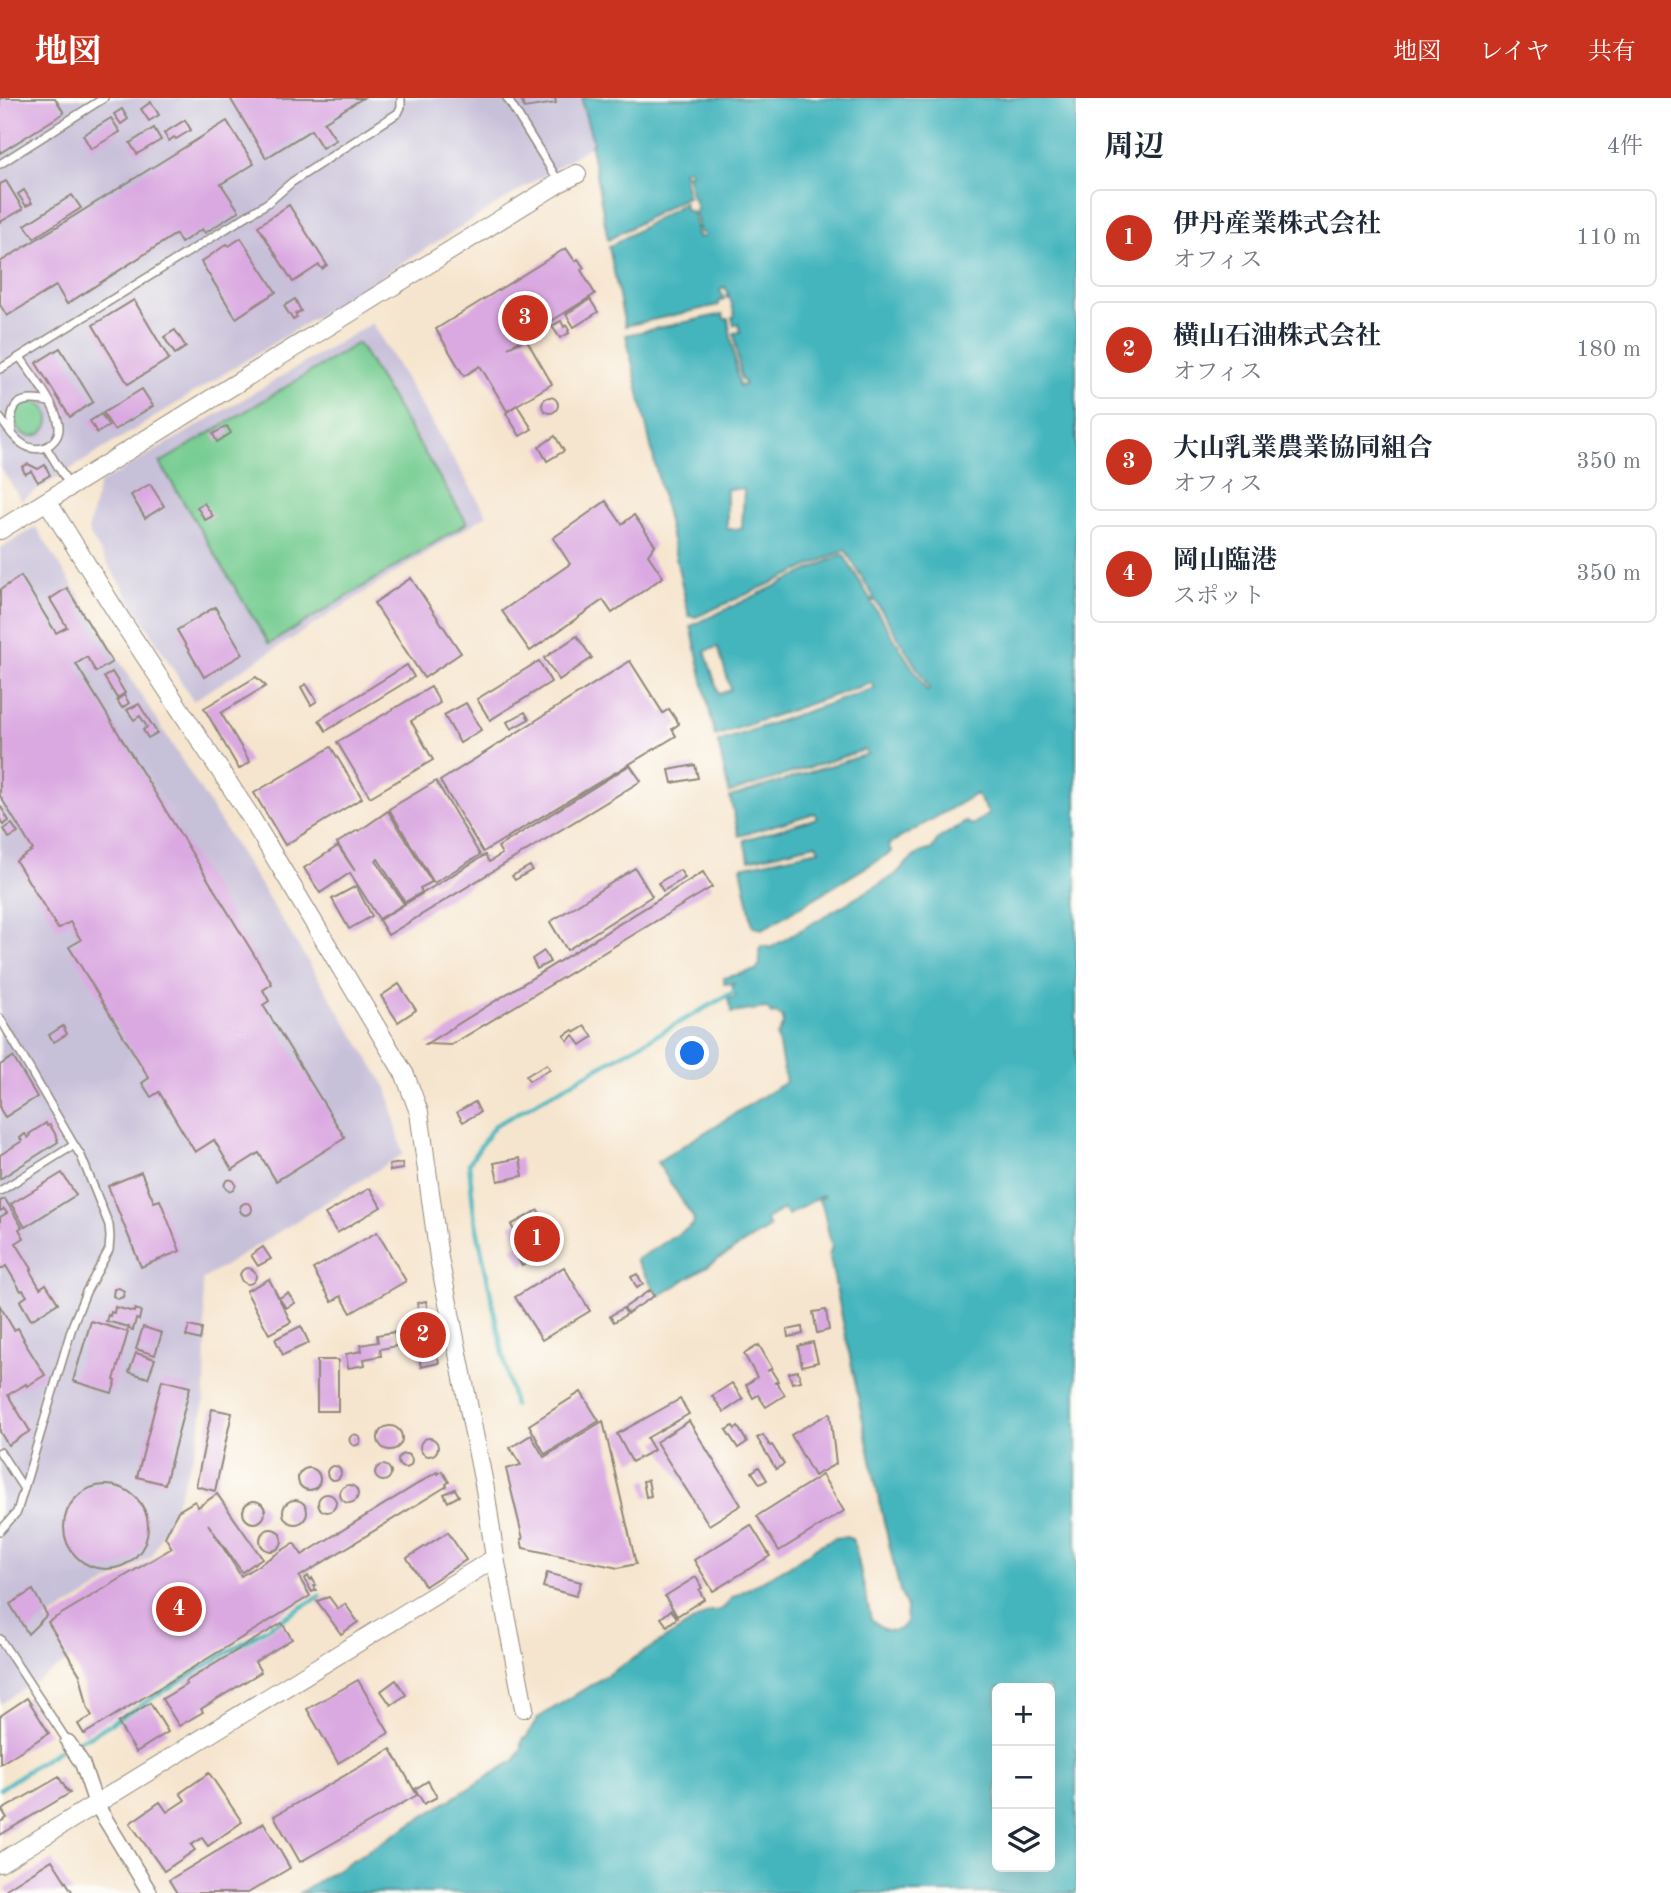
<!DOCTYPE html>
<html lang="ja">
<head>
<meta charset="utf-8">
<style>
  body { margin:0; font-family:"Old Standard TT","Noto Serif JP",serif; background:#f2f2f3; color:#1f2937 }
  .controls { position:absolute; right:21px; bottom:21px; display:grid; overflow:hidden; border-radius:10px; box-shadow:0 7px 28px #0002 }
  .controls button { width:63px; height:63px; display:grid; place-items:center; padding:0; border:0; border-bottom:2px solid #e0e1e3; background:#fff; color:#1f2937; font:35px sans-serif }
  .you { position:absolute; left:693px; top:956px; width:24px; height:24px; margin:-18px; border:5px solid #fff; border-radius:50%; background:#1a73e8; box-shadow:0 0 0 10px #1a73e833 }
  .badge { display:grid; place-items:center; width:46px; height:46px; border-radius:50%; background:#c8321e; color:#fff; font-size:23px; font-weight:700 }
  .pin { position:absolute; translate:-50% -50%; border:4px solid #fff; box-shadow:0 2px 7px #0006 }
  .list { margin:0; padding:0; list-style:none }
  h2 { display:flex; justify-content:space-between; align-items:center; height:91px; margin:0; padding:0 28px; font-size:30px }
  h2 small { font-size:23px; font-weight:400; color:#747a83 }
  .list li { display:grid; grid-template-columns:46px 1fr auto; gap:21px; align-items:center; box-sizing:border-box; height:98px; margin:0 14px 14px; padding:0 14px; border:2px solid #e0e1e3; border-radius:10px }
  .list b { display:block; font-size:26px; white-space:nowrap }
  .list p { margin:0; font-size:23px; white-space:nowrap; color:#747a83 }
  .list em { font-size:23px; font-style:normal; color:#747a83 }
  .icon { flex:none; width:38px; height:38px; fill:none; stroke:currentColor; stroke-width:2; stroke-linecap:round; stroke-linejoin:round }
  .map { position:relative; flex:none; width:1076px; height:1795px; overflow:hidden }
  header { display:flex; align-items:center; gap:42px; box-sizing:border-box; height:98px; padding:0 35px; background:#c8321e; color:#fff }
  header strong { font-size:33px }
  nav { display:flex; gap:38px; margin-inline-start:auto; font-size:24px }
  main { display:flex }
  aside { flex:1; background:#fff }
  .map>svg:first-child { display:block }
  .industrial { fill:#c7c0d9 }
  .green { fill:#74cc91; stroke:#507c5e; stroke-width:2 }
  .water { fill:#45b5bd; stroke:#387074; stroke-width:2; fill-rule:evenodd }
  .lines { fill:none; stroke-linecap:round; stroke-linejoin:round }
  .stream { stroke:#45b5bd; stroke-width:4.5 }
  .building { fill:#daa9e1 }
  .service-casing { stroke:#90887c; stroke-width:10 }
  .minor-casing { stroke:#90887c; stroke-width:17 }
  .tertiary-casing { stroke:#90887c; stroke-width:20 }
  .service { stroke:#fff; stroke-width:7 }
  .minor { stroke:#fff; stroke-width:14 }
  .tertiary { stroke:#fff; stroke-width:18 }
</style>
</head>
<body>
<header>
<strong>地図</strong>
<nav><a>地図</a><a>レイヤ</a><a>共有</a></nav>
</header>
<main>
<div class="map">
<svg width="1076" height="1795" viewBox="0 0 1076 1795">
  <rect width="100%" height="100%" fill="#fdfcf7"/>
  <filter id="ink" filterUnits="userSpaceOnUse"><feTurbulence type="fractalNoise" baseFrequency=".0143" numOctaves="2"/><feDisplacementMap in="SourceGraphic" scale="14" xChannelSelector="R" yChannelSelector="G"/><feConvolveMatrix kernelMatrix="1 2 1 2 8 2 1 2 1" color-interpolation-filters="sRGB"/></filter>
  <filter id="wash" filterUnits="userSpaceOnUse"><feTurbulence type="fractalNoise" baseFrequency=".00686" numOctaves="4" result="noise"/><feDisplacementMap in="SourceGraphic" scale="28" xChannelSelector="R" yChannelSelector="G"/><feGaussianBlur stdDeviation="1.57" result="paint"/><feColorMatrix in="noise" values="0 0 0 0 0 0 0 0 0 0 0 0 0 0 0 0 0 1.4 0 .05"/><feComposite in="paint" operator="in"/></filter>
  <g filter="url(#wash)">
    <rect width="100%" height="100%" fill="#f6e5ce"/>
    <g class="industrial">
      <polygon points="0,0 582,0 583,9 593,43 591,48 21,402 0,369"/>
      <polygon points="372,225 487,417 193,603 88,434 99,386"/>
      <polygon points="36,429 387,990 403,1056 202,1182 206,1240 205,1295 199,1339 179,1397 152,1458 46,1522 70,1562 0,1606 0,451"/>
    </g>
    <g class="green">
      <polygon points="358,245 467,425 269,546 160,365"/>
      <circle cx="32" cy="321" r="17"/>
    </g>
    <path class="water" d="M582,0H1076V1795H299L515,1662L523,1648L521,1646L524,1640H526L538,1620L710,1513C721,1513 726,1510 731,1500L788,1469L818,1448L835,1440L846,1439L852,1441L855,1448L871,1521L883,1531L893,1533L900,1531L906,1524L907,1510L900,1493L879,1402L829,1155L832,1150L823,1110L818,1101L824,1099L823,1097L788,1117L783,1111L765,1122L770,1129L659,1198L636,1162L693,1127L694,1121L657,1064L786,984L777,938L783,927V920L776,915L771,916L768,911L765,910L732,915L728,901L736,898L732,888L734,885L724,886V880L756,872L760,866L759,852L761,848H765L770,850L895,777L911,761L920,755L932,751L938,741L966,724L972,727L989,716L976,696L888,747L891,754L763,831L753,829L741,769L819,752L816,746L749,762L744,742L817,720L815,715L739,738L730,699L868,656L864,652L729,695L718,644L875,590L871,585L715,638L691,528L843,456L871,502L874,499L845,452L696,519L689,518L626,237L723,216L724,221H728L739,288L745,287L744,283L741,282L734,235L740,234L738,226L734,227L732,220L735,218L730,200H727L726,198L729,196L725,189L720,192L724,201L719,203V207L625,228L609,149L684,105L686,113H692L698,139H704V135H700L695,112L697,111L694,100H692L687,76L691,75L689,71L683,73L688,99L684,100L608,142L591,48L593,43L583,9ZM727,391H744L742,431H727ZM875,502L929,590L927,593L871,504ZM718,549L731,592L719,596L705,553ZM997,1590H1050V1769H997Z"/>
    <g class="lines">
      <g class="stream">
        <polyline points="514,1308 474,1116 469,1065 494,1028 739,891"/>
        <path d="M0,1691C25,1675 63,1646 90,1638L320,1498"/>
      </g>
    </g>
    <g id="blocks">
      <g class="building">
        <polygon points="0,0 55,0 64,15 0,55"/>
        <polygon points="230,0 363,0 324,24 336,42 322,50 311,32 266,60"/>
        <polygon points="521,0 555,0 556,5 524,10"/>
        <polygon points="151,4 159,17 149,23 141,11"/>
        <polygon points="122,11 128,21 121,26 114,16"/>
        <polygon points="111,20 120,34 91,51 83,37"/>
        <polygon points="185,22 191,32 176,41 174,39 169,43 164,35"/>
        <polygon points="227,23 254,66 221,86 239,113 205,135 202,131 181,145 176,136 67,206 56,188 7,218 0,207 0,164"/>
        <polygon points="154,30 161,42 137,56 130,45"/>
        <polygon points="6,83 23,111 0,124 0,86"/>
        <polygon points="24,92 32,105 26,108 18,96"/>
        <polygon points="72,97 81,110 34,140 25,127"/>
        <polygon points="289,107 327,167 322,171 319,167 293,184 258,128"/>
        <polygon points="241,140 276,194 236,220 201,164 227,146 229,148"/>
        <polygon points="566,150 575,163 578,161 584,170 581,172 595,196 508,250 526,241 552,286 507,313 480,268 464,278 436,231"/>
        <polygon points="295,201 301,213 295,216 297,219 293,222 284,208"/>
        <polygon points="590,201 598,214 574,229 566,216"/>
        <polygon points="134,202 169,261 128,286 93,227"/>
        <polygon points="561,223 564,229 566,227 569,232 568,233 569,235 560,240 552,228"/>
        <polygon points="175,232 186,249 175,256 164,239"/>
        <polygon points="60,250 93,304 70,319 36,265"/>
        <polygon points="142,291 153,308 114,332 103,315"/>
        <circle cx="550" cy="307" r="8"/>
        <polygon points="517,307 532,331 520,338 506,315"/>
        <polygon points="101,316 109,328 97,335 90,323"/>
        <polygon points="227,328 231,335 217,344 213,336"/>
        <polygon points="555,338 564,353 547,363 539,349"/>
        <polygon points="28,366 38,371 45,367 50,377 38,384 31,373 25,376 22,369"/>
        <polygon points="150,386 164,408 145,420 131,397"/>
        <polygon points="606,403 622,426 634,417 655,447 648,457 663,479 612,515 603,502 530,553 502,513 570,466 553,440"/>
        <polygon points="204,405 213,418 205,422 197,409"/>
        <polygon points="21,478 56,535 67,529 50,501 67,490 112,564 96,574 87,559 76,566 272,886 263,892 269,903 263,907 345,1040 276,1083 259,1055 232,1072 214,1042 195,1054 159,994 151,999 142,985 149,980 69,849 81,842 70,824 58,831 16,763 33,752 0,698 0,492"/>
        <polygon points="411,480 461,555 424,580 374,505"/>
        <polygon points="215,509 243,556 204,579 177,532"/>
        <polygon points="577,538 592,560 559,582 544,560"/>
        <polygon points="539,563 551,584 490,622 477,601"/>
        <polygon points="630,563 663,615 669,611 679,626 672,631 676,638 483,754 440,683"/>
        <polygon points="407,567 414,579 326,633 319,622"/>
        <polygon points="112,574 125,595 117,600 104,579"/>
        <polygon points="256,579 266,588 221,615 250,664 239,671 204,610"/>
        <polygon points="306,586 317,603 311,607 301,589"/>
        <polygon points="431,589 440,605 411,623 433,662 370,699 337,644"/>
        <polygon points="124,597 129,605 122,610 117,602"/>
        <polygon points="466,605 481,632 460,645 444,617"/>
        <polygon points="139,606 157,635 148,640 143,632 147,629 140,618 134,622 127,612"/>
        <polygon points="525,614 529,621 511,631 507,624"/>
        <polygon points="331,649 362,700 285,747 254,695"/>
        <polygon points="630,667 641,683 388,837 379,822 485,757 489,764 502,756 498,749"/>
        <polygon points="695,667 698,680 672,685 669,672"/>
        <polygon points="436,683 480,757 434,785 389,711"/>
        <polygon points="0,707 9,723 3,727 0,721"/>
        <polygon points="388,713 432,784 420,790 422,794 405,804 378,761 376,763 404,806 379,821 350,775 320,795 304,770 338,748 355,773 337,745 358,732 359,733"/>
        <polygon points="12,726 18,735 9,740 4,731"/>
        <polygon points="530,768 532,772 515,782 512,778"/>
        <polygon points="635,770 652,798 567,852 550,824"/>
        <polygon points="680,772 685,780 663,793 658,785"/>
        <polygon points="703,774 712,789 451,947 426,946"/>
        <polygon points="356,788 372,818 349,831 332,801"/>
        <polygon points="544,853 550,864 537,871 532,861"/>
        <polygon points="399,886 416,912 398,924 381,898"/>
        <polygon points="63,928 67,936 54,944 49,937"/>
        <polygon points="585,928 593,939 581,947 573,937 568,943 564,938 573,932 575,934"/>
        <polygon points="13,959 37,999 5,1019 0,1011 0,967"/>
        <polygon points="547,966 550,971 529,983 526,978"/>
        <polygon points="475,1004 480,1014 463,1024 457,1014"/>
        <polygon points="46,1025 47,1028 50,1027 58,1041 57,1042 58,1044 0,1081 0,1057 22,1043 20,1040 25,1036 28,1040 30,1038 29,1036"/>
        <polygon points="520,1060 523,1078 498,1083 494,1065"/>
        <polygon points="402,1065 403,1071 390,1073 389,1067"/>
        <polygon points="141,1074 154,1104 160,1102 180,1153 141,1169 108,1088"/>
        <polygon points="62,1075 76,1097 25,1129 11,1106"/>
        <circle cx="230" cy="1087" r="5.5"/>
        <polygon points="370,1090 381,1109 337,1135 325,1116"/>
        <polygon points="5,1101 22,1129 19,1131 24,1140 16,1145 32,1171 30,1173 40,1190 46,1186 58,1205 31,1222 20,1203 27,1198 23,1192 21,1193 6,1168 0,1172 0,1119 7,1115 4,1111 0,1113 0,1103"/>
        <circle cx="246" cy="1111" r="6"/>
        <polygon points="538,1112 558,1148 522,1168 512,1150 521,1145 511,1127"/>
        <polygon points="377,1134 406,1183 351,1215 341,1198 332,1204 313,1171"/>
        <polygon points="263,1149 271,1161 258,1168 251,1157"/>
        <polygon points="564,1169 590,1213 542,1242 515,1199"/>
        <circle cx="248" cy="1178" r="8"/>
        <polygon points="637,1176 643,1186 637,1190 631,1179"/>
        <polygon points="269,1181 291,1224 269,1236 246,1193"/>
        <polygon points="119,1190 124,1193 123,1199 118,1201 113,1198 114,1191"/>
        <polygon points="650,1192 654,1198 628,1215 624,1210"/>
        <polygon points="288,1195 295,1205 286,1210 279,1200"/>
        <polygon points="426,1203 439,1265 421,1269 410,1217 419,1215 417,1205"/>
        <polygon points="0,1208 14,1232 18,1230 24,1241 23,1242 45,1277 27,1288 26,1286 8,1297 30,1333 8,1347 0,1334"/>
        <polygon points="115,1209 134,1214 135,1211 141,1213 139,1222 136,1221 133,1232 128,1231 129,1229 106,1223 108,1217 110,1218 111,1214 114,1215"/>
        <polygon points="623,1210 627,1216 614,1224 610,1218"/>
        <polygon points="826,1212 829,1232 817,1235 813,1214"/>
        <polygon points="91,1223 128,1234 114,1282 116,1283 112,1295 73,1283"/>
        <polygon points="189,1228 202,1231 200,1242 186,1238"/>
        <polygon points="301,1228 309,1245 283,1257 275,1241"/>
        <polygon points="143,1229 162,1235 155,1257 136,1251"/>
        <polygon points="802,1229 803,1236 788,1239 787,1232"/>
        <polygon points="394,1234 397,1248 380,1251 381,1258 364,1261 365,1267 348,1270 346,1256 362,1253 361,1247 378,1244 377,1237"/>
        <polygon points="813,1244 818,1264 802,1268 798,1248"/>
        <polygon points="759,1247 772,1270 767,1273 771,1272 778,1283 774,1285 777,1285 785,1297 766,1309 758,1297 753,1300 746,1287 757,1279 744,1256"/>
        <polygon points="136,1255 155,1261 148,1280 129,1274"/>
        <rect x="317" y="1262" width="21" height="51"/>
        <polygon points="798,1273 801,1283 792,1285 789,1275"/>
        <polygon points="162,1282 190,1289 165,1386 137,1379"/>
        <polygon points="732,1285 743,1301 724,1314 712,1298"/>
        <polygon points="581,1294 599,1323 545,1356 529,1327"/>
        <polygon points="680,1301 689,1316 647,1340 654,1352 632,1364 617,1336"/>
        <polygon points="212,1311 232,1315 215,1393 196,1388"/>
        <polygon points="830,1315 836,1366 814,1378 791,1337"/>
        <polygon points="603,1323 636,1466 618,1470 523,1450 521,1441 523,1441 506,1371 521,1367 510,1350 531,1337 544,1359"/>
        <polygon points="689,1323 741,1407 709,1427 656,1344"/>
        <polygon points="733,1328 735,1331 738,1329 747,1344 738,1350 726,1332"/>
        <circle cx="390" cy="1340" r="12"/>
        <circle cx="355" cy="1342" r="5.5"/>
        <polygon points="763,1337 770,1348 772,1347 784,1366 776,1371 757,1340"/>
        <circle cx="429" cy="1349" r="9"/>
        <circle cx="405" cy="1363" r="7"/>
        <circle cx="383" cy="1375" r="8"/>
        <circle cx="334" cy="1375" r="7"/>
        <polygon points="759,1369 767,1382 760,1386 752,1374"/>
        <circle cx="309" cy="1381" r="11"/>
        <polygon points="442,1373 449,1384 446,1386 447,1388 299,1479 310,1498 84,1636 78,1626 92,1618 88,1611 80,1577 48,1524 172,1450 165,1439 178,1413 195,1403 198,1409 217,1396 262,1460 242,1474 208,1426 241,1478 294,1445 302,1457 437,1374 438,1376"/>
        <polygon points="822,1377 844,1413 779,1453 757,1418"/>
        <polygon points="648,1382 651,1398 646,1399 643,1383"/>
        <circle cx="106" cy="1429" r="42"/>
        <circle cx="349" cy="1396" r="9"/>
        <polygon points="455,1391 459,1398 448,1404 444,1396"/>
        <circle cx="327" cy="1405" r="9"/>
        <circle cx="295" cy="1414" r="12"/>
        <circle cx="254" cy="1414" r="11"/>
        <polygon points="751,1427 770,1458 713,1493 694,1462"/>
        <circle cx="271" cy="1442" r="11"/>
        <polygon points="448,1434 466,1462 425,1488 407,1460"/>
        <polygon points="547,1475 581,1484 576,1498 543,1489"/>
        <polygon points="308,1478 310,1482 312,1480 316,1487 314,1488 316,1492 312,1494 304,1481"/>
        <polygon points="696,1479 702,1490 699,1492 704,1501 677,1518 665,1498"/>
        <polygon points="33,1492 47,1517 28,1536 10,1506"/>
        <polygon points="329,1499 338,1511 345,1506 358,1524 341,1536 317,1503"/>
        <polygon points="671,1512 677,1520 667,1528 661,1520"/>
        <polygon points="282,1525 292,1541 255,1564 261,1574 201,1611 203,1614 179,1628 162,1601 187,1586 185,1584"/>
        <polygon points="358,1582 389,1635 338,1665 307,1611"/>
        <polygon points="396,1582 406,1597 391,1607 381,1593"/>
        <polygon points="27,1600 49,1635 0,1666 0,1618"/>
        <polygon points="150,1605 168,1634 136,1654 118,1625"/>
        <polygon points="391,1651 417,1697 300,1764 274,1718"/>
        <polygon points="209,1675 242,1724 208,1748 202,1740 191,1747 195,1752 164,1773 130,1725 160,1704 167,1714 185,1702 180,1695"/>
        <polygon points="59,1679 67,1693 68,1692 70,1695 0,1737 0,1724 7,1720 2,1712"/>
        <polygon points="428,1683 437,1699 424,1706 415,1691"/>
        <polygon points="264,1725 290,1770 248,1795 177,1795 169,1782"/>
        <polygon points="52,1762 73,1795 8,1795 6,1791"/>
      </g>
    </g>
  </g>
  <g filter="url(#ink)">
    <use href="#blocks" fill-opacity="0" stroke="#90887c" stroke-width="2"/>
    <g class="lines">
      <g class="service-casing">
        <g id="service">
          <polyline points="507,0 559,84"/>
          <polyline points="0,66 104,0"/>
          <path d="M20,259C31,276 61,312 59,332C58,340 53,345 46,349"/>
          <polyline points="0,271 269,104 292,84 398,15 401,9 401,0"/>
          <path d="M0,320C11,336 25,357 46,349L70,388"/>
          <path d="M12,336C8,304 20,298 49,304"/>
          <polyline points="0,920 74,1047 0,1093"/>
          <polyline points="0,1354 24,1391"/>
          <polyline points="0,1433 17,1414 73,1226 86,1194 109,1152 110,1139 109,1127 81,1058 74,1047"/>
          <polyline points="0,1541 68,1644"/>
        </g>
      </g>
      <g class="minor-casing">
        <polyline id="minor" points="68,1644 82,1665 96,1706 150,1795"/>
      </g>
      <g class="tertiary-casing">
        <g id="tertiary">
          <polyline points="47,403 120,520 250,718 405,977 419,1014 439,1160 485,1391 495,1460 524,1610"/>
          <polyline points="0,432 559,85 577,76"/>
          <polyline points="0,1765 495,1460"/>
        </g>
      </g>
      <use href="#service" class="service"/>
      <use href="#minor" class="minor"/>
      <use href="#tertiary" class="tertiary"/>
    </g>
  </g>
</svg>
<div class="controls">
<button>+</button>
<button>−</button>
<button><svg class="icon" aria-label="layers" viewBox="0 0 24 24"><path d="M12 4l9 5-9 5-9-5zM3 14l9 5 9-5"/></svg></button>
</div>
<div class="you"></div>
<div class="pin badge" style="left:537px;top:1141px">1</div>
<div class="pin badge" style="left:423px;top:1237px">2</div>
<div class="pin badge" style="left:525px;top:220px">3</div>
<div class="pin badge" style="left:179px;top:1511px">4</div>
</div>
<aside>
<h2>周辺<small>4件</small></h2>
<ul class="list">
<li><span class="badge">1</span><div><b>伊丹産業株式会社</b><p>オフィス</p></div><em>110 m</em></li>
<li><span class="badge">2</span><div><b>横山石油株式会社</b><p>オフィス</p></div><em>180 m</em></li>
<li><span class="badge">3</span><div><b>大山乳業農業協同組合</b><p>オフィス</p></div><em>350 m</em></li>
<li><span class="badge">4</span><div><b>岡山臨港</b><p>スポット</p></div><em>350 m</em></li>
</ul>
</aside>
</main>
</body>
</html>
